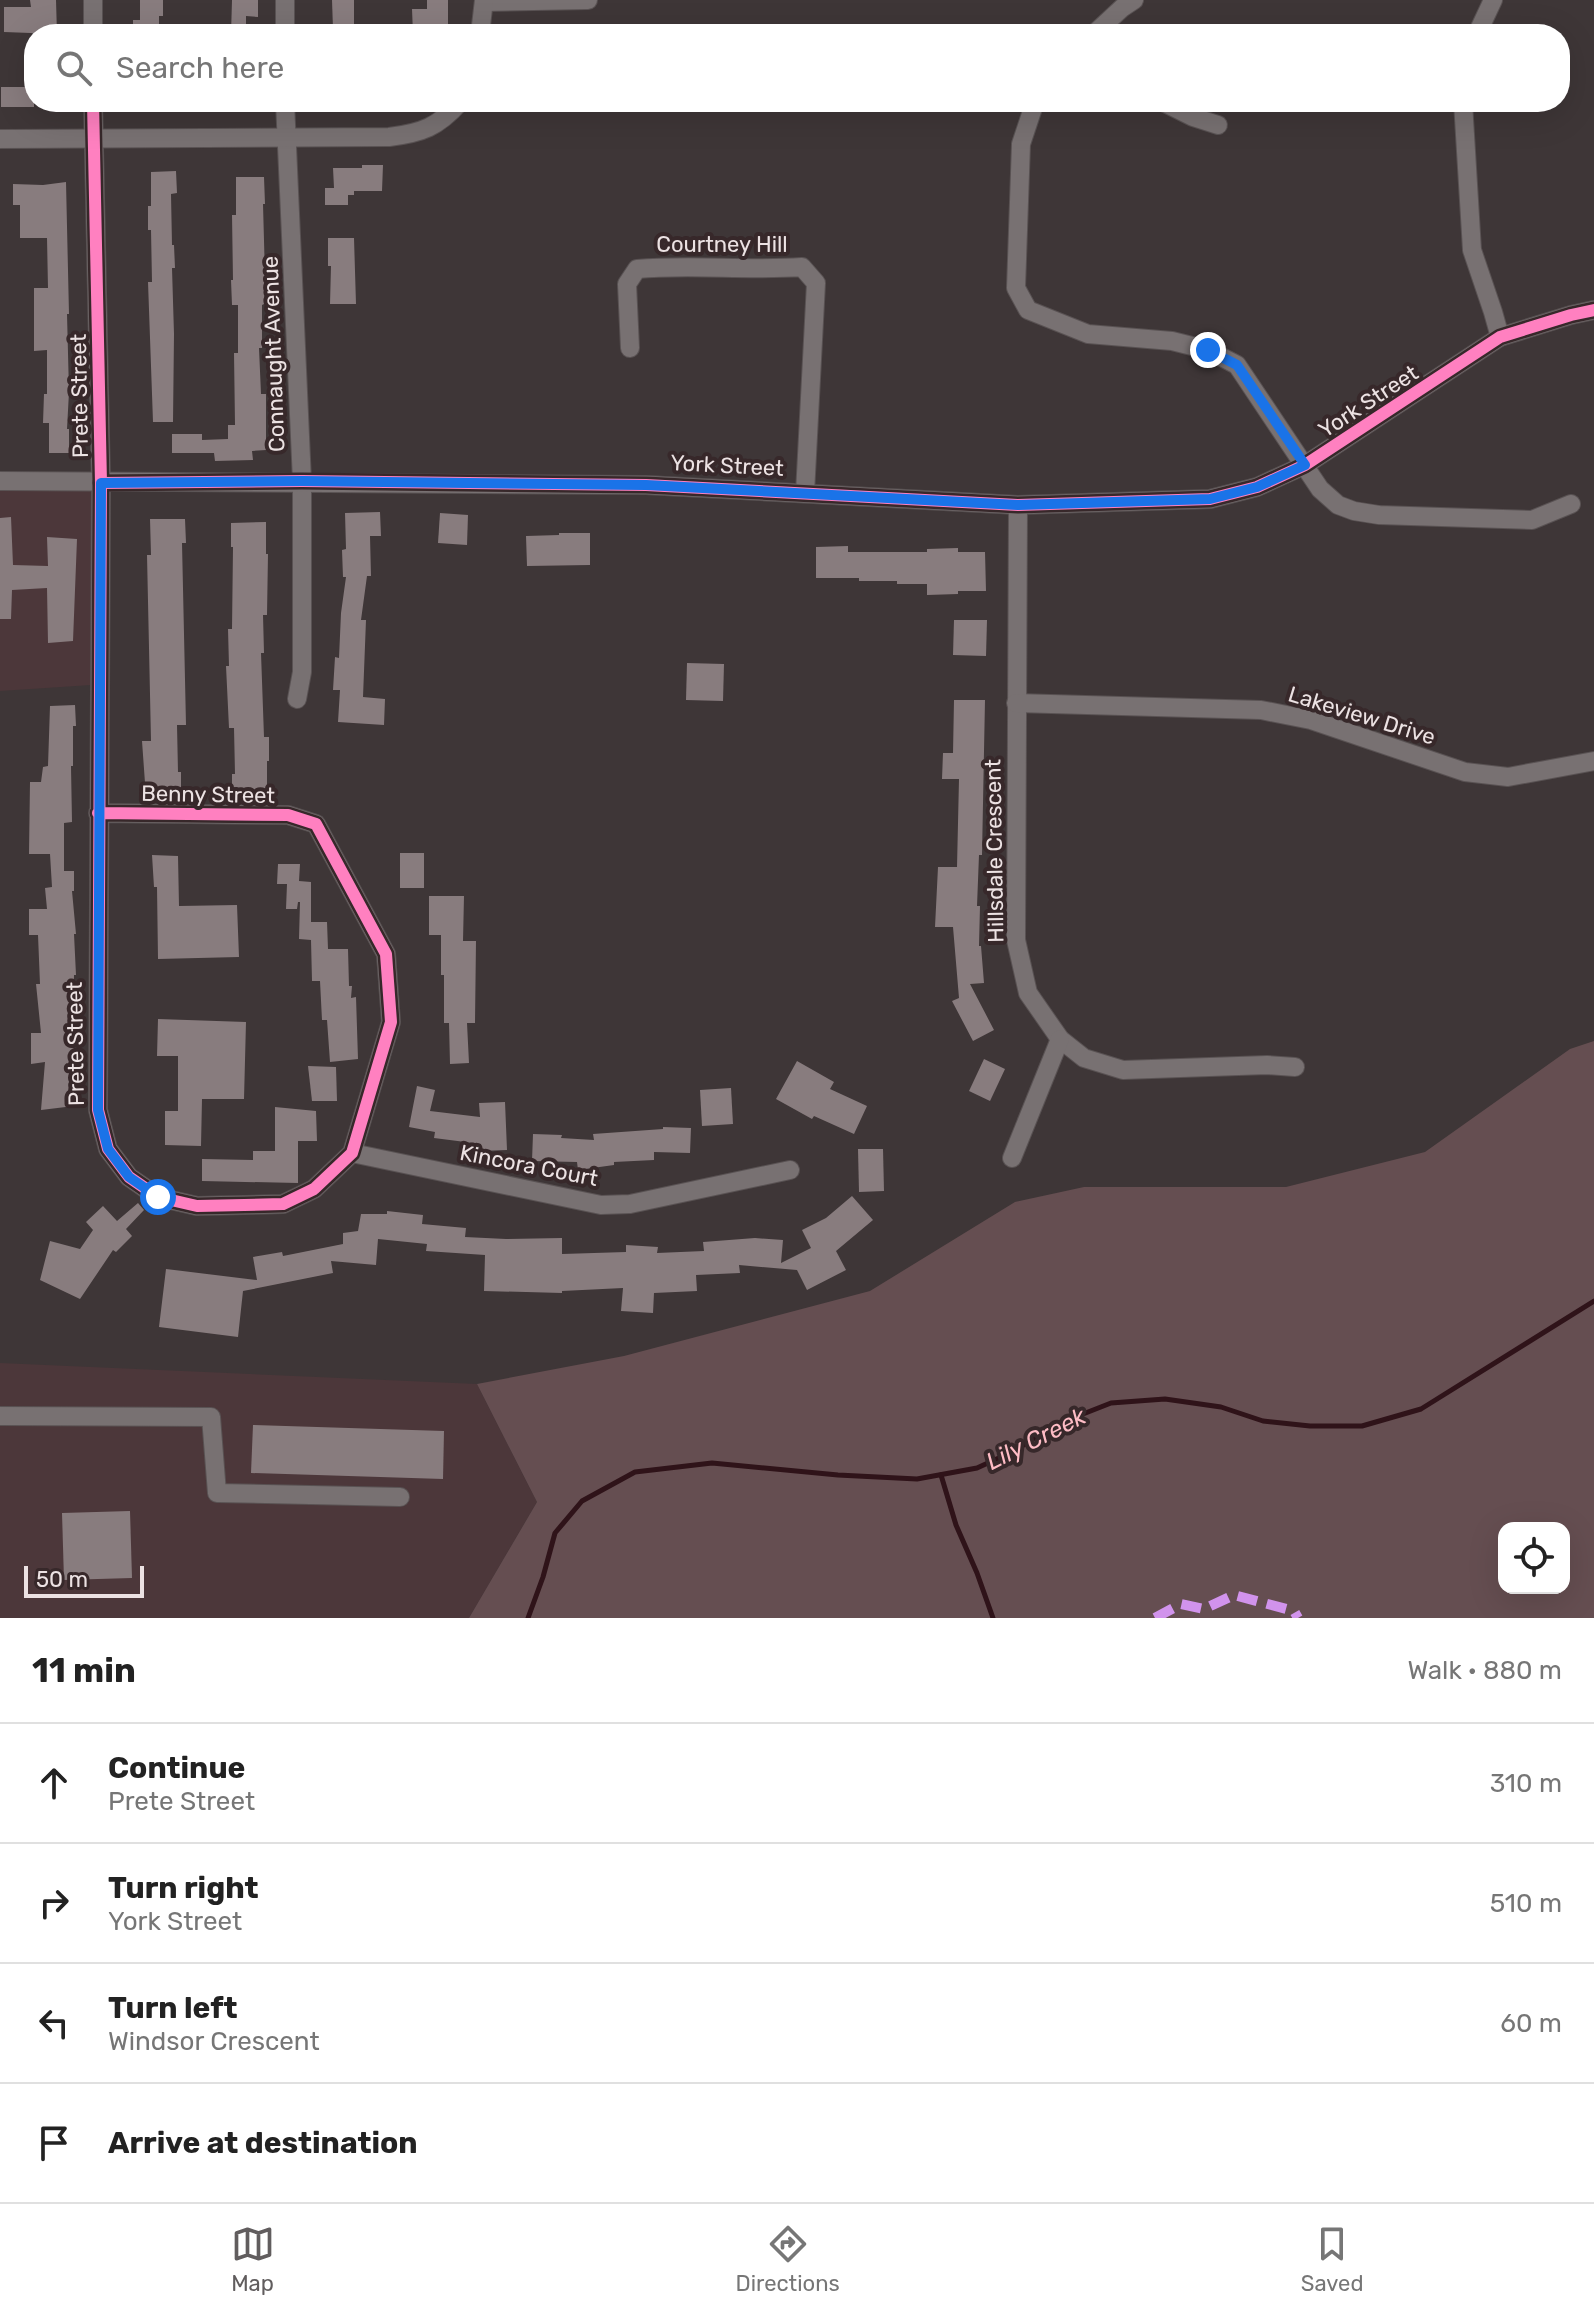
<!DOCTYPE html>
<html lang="en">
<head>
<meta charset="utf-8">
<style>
  body { margin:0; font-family:Rubik,sans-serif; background:#f6f6f6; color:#222 }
  .controls { position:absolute; right:24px; bottom:24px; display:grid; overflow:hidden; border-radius:16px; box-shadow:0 8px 32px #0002 }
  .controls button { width:72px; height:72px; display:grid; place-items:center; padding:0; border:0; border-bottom:2px solid #e0e0e0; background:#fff; color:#222; font:40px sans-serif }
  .scale { position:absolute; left:24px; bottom:20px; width:120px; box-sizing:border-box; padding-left:8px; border:4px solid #ece2e3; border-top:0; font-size:22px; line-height:28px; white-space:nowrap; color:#ece2e3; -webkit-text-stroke:6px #37282a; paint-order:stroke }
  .stop { position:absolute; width:24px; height:24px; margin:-18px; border:6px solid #1a73e8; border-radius:50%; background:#fff }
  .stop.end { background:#1a73e8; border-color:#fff; box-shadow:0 2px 8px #0008 }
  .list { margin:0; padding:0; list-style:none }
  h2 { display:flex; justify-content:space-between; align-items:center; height:104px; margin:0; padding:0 32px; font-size:34px }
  h2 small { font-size:26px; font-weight:400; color:#767676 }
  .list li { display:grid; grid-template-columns:52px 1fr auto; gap:24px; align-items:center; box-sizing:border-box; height:120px; padding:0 32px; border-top:2px solid #e0e0e0 }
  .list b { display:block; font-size:30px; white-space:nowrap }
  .list p { margin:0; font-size:26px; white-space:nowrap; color:#767676 }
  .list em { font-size:26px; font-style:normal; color:#767676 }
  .icon { flex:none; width:44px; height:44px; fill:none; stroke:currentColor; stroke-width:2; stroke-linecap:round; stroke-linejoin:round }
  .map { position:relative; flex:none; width:1594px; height:1618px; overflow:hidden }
  .search { position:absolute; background:#fff; box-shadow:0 8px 32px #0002; left:24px; right:24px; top:24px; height:88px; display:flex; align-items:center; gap:20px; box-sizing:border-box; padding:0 28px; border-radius:32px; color:#767676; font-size:30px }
  .sheet { height:584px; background:#fff }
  nav { display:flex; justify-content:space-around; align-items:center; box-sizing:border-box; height:112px; border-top:2px solid #e0e0e0; background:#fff; font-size:22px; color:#767676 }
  nav a { display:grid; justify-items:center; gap:4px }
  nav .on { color:#615d5e }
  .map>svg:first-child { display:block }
  .built { fill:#4c373a }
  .green { fill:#654e51; fill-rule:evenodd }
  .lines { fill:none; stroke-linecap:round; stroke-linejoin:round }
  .stream { stroke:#2f1319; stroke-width:5 }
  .building { fill:#887c7e }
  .minor-casing { stroke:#595253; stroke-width:20 }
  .minor { stroke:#787172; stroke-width:18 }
  .quiet { stroke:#d193ec; stroke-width:10; stroke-dasharray:20 10; stroke-linecap:butt }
  .cycleway-casing { stroke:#37282a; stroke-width:17 }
  .cycleway { stroke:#ff80c0; stroke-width:12 }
  .route { stroke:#1a73e8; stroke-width:10 }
  .labels { text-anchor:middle; stroke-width:8; stroke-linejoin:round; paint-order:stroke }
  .street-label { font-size:22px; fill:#ece2e3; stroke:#37282a }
  .water-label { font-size:24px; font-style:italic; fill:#febcc5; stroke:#37282a }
</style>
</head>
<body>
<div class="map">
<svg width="1594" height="1618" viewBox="0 0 1594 1618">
  <rect width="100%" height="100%" fill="#3e3637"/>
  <g class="built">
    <polygon points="0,481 91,482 91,685 0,691"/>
    <polygon points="0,1363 477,1384 537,1502 469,1618 0,1618"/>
  </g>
  <path class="green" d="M1594,1041V1618H469L537,1502L477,1384L624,1356L870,1291L1015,1202L1084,1187H1286L1425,1152L1570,1049ZM1504,1528H1564V1588H1504Z"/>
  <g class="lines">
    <g class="stream">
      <polyline points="941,1475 956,1525 977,1573 993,1618"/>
      <polyline points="528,1618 543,1577 555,1533 582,1501 635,1472 712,1463 838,1475 917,1479 977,1468 1014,1451 1055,1425 1111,1403 1165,1399 1221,1407 1263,1421 1310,1426 1362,1426 1421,1409 1594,1301"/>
    </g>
  </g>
  <g class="building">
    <polygon points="30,0 56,0 57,34 4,32 4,7 31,7"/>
    <polygon points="140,0 163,0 163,16 159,16 159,34 133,34 133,20 140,20"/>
    <polygon points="232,0 258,0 258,17 246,16 246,34 231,34"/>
    <polygon points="332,0 354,0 354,28 333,29"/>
    <polygon points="427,0 448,0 448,34 413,34 412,9 427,9"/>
    <rect x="1" y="87" width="33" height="20"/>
    <polygon points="362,165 383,165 382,191 354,191 354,195 348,195 348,205 325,205 325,188 334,188 333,168 362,168"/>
    <polygon points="176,171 177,193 171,194 172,245 174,245 175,268 172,268 174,334 173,422 153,422 148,282 152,282 151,230 148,230 148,206 151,206 151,172"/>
    <polygon points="236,177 264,177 265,204 263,204 265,277 264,304 262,305 262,348 259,348 261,394 266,394 266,450 252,451 253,460 215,461 214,453 172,453 172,434 202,434 202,440 228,439 228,425 235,425 234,353 238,353 238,305 232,305 231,280 233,280 232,215 236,215"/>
    <polygon points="66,182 69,314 67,314 69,392 67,429 69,429 69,453 49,453 49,423 43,423 44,394 47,394 47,350 34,351 34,288 48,288 47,238 20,238 20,205 13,205 13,184 43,185"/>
    <polygon points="328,238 354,238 356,304 330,304 331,266 328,266"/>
    <polygon points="380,512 381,536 370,536 371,576 367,576 361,620 366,620 363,697 385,699 384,725 338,722 340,690 333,690 335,657 339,658 341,613 346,577 343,577 342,550 346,549 345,513"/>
    <polygon points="440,513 468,515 467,545 438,543"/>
    <polygon points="11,517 13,565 48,566 47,537 77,539 73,641 48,643 47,588 12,590 11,619 0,619 0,518"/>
    <polygon points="150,519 185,519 186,543 182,543 186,725 177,725 178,772 181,772 181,796 146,797 142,741 151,741 147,555 151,555"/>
    <polygon points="266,522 266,554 268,554 267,615 263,615 264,653 261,653 264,737 269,737 269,761 267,761 267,797 232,798 232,774 235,774 234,728 229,728 226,666 229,666 228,629 232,629 233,547 231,547 231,523"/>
    <polygon points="559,533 590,533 590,565 527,566 526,536 559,535"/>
    <polygon points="848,546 848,552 927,552 927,549 958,548 958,552 985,552 986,591 958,591 958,594 927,595 927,584 897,584 897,581 859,581 859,578 816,578 816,547"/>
    <polygon points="954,620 987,620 986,656 953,655"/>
    <polygon points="687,663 724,664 723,701 686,700"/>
    <polygon points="954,700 985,700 982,855 979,855 977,906 980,906 979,946 981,946 984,983 970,984 994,1030 973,1041 952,1001 959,998 953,927 935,927 938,867 957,867 959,779 942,779 943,753 953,753"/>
    <polygon points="75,705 76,726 73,726 73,766 71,766 72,822 64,823 64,871 74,871 74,891 72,891 76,934 74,934 76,975 74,975 73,1032 74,1060 71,1060 74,1106 41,1110 45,1062 31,1064 31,1033 41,1033 36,984 40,984 38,935 29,935 29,909 47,909 45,888 52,887 50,854 29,854 30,782 41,782 43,767 48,766 50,706"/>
    <rect x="400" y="853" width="24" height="35"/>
    <polygon points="152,855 178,856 179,906 237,905 239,957 158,959 157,887 154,887"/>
    <polygon points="278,864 300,864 299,881 311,882 311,922 327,922 328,949 348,949 349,986 352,986 351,998 356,997 358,1059 330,1062 327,1020 322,1020 320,981 312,981 311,940 299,939 300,902 298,902 297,909 286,909 287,884 277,884"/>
    <polygon points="429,896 464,896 463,941 476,941 475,1023 467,1023 469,1063 450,1064 449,1023 444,1023 444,975 441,975 441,935 429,935"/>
    <polygon points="158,1019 246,1022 244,1099 202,1099 201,1146 165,1145 165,1111 178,1111 178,1056 157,1056"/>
    <polygon points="984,1059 1005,1069 990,1101 969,1091"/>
    <polygon points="797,1061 834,1082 830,1089 867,1106 854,1134 814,1116 812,1119 776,1099"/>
    <polygon points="308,1066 336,1067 337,1101 312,1101"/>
    <polygon points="417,1086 435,1090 430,1111 480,1117 479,1103 505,1102 507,1150 481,1151 481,1144 434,1138 435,1132 409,1127"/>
    <polygon points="731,1088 733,1124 702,1126 700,1090"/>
    <polygon points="275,1107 316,1111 317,1141 298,1141 298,1183 202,1181 202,1159 253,1160 253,1151 275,1151"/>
    <polygon points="663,1127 691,1128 690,1153 654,1152 654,1160 614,1162 614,1165 578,1170 577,1162 532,1161 533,1134 562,1135 561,1138 594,1140 593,1134 663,1129"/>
    <polygon points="858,1149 883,1149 884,1191 859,1192"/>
    <polygon points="852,1196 873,1220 836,1251 846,1270 807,1290 797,1270 739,1265 740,1273 696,1275 697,1291 654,1293 653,1313 621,1311 623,1288 562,1291 562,1293 484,1291 485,1255 426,1251 427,1244 378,1239 376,1265 331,1261 333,1273 243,1291 238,1337 159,1327 166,1269 257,1280 253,1257 282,1252 283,1256 343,1244 343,1233 358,1231 361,1214 387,1214 387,1211 423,1215 422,1224 466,1228 465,1237 506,1239 562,1238 562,1254 626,1252 626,1245 658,1247 657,1253 704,1251 703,1242 755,1238 783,1240 781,1263 811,1248 802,1230 826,1218"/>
    <polygon points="138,1203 144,1210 126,1229 132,1236 116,1252 113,1250 80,1299 40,1280 50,1241 80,1249 93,1230 86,1222 103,1206 117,1221"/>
    <polygon points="253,1425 444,1431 443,1479 251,1473"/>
    <polygon points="130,1511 132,1578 64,1580 62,1513"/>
  </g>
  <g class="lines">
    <g class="minor-casing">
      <g id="minor">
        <polyline points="93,0 93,34"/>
        <polyline points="484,2 588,0"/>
        <polyline points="285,34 285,0"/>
        <polyline points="480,34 484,0"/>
        <polyline points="1094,34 1122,8 1134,0"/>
        <polyline points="1477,34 1493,0"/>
        <polyline points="93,102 101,483 98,1110 108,1149 129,1177 158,1197 197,1206 283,1204 314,1189 352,1153 391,1022 386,954 316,824 288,815 98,813"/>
        <polyline points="285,102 302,481 302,672 297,699"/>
        <polyline points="1035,102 1021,144 1016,288 1028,310 1088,334 1172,341 1208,350 1237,365 1320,489 1338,505 1354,511 1379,515 1532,520 1571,504"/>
        <polyline points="1163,102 1193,117 1218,125"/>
        <polyline points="1463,102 1472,250 1493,312 1500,337"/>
        <path d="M0,139L389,137C422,133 438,127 460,102"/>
        <path d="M630,348L627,284L637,269C692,264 747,271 802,267L816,283L805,493"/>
        <polyline points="0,481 646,485 1018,505 1210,499 1257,487 1305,465 1500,337 1571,315 1594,310"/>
        <polyline points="1018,505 1016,940 1028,993 1060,1039 1084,1058 1123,1070 1267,1065 1295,1067"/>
        <polyline points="1016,703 1261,710 1311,720 1465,772 1508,777 1594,761"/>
        <polyline points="352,1153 601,1205 630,1204 790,1170"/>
        <polyline points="1012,1158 1060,1039"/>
        <polyline points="0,1416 211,1417 217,1493 400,1497"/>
      </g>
    </g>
    <use href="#minor" class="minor"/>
    <polyline class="quiet" points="1155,1618 1181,1604 1204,1609 1234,1595 1294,1611 1298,1618"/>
    <g class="cycleway-casing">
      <g id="cycleway">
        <polyline points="93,102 101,483 98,1110 108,1149 129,1177 158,1197 197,1206 283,1204 314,1189 352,1153 391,1022 386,954 316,824 288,815 98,813"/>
        <polyline points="101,483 302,481 646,485 1018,505 1210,499 1257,487 1305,465 1500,337 1571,315 1594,310"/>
      </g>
    </g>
    <use href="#cycleway" class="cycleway"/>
  </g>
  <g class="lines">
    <polyline class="route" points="158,1197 129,1177 108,1149 98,1110 101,483 302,481 646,485 1018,505 1210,499 1257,487 1305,465 1237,365 1208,350"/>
  </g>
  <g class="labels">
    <g class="street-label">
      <text x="722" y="252">Courtney Hill</text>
      <text transform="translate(273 354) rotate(-92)" y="8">Connaught Avenue</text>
      <text transform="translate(79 396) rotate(-91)" y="8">Prete Street</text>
      <text transform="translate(1368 401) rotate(-33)" y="8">York Street</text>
      <text transform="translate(727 465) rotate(3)" y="8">York Street</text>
      <text transform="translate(1362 715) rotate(17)" y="8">Lakeview Drive</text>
      <text transform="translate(208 794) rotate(1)" y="8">Benny Street</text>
      <text transform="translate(994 851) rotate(-91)" y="8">Hillsdale Crescent</text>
      <text transform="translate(75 1044) rotate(-91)" y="8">Prete Street</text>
      <text transform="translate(529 1165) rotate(11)" y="8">Kincora Court</text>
    </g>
    <g class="water-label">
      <text transform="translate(1036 1439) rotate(-27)" y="8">Lily Creek</text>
    </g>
  </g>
</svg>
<div class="controls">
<button><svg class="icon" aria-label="locate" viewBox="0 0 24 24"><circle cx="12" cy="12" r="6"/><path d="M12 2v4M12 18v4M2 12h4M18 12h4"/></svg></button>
</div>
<div class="scale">50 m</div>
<div class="stop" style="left:158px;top:1197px"></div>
<div class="stop end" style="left:1208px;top:350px"></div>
<div class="search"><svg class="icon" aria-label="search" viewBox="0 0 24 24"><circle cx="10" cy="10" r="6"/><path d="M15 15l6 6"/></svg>Search here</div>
</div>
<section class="sheet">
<h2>11 min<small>Walk · 880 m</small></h2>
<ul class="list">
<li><svg class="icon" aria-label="ahead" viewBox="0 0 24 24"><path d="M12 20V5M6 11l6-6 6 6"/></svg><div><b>Continue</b><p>Prete Street</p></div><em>310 m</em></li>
<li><svg class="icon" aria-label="right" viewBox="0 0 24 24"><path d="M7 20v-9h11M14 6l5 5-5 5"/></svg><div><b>Turn right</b><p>York Street</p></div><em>510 m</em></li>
<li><svg class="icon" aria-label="left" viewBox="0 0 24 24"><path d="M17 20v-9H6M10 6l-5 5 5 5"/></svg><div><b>Turn left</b><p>Windsor Crescent</p></div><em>60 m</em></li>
<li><svg class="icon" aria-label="arrive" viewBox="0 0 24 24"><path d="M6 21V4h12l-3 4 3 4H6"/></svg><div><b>Arrive at destination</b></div></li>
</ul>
</section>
<nav>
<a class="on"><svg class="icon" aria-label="map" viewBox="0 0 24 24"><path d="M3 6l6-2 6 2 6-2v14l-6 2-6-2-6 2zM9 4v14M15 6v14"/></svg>Map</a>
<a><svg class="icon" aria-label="directions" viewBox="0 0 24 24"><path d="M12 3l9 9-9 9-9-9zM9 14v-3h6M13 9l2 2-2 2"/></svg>Directions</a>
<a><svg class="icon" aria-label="saved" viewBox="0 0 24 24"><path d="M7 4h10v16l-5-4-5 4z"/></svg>Saved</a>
</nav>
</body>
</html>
